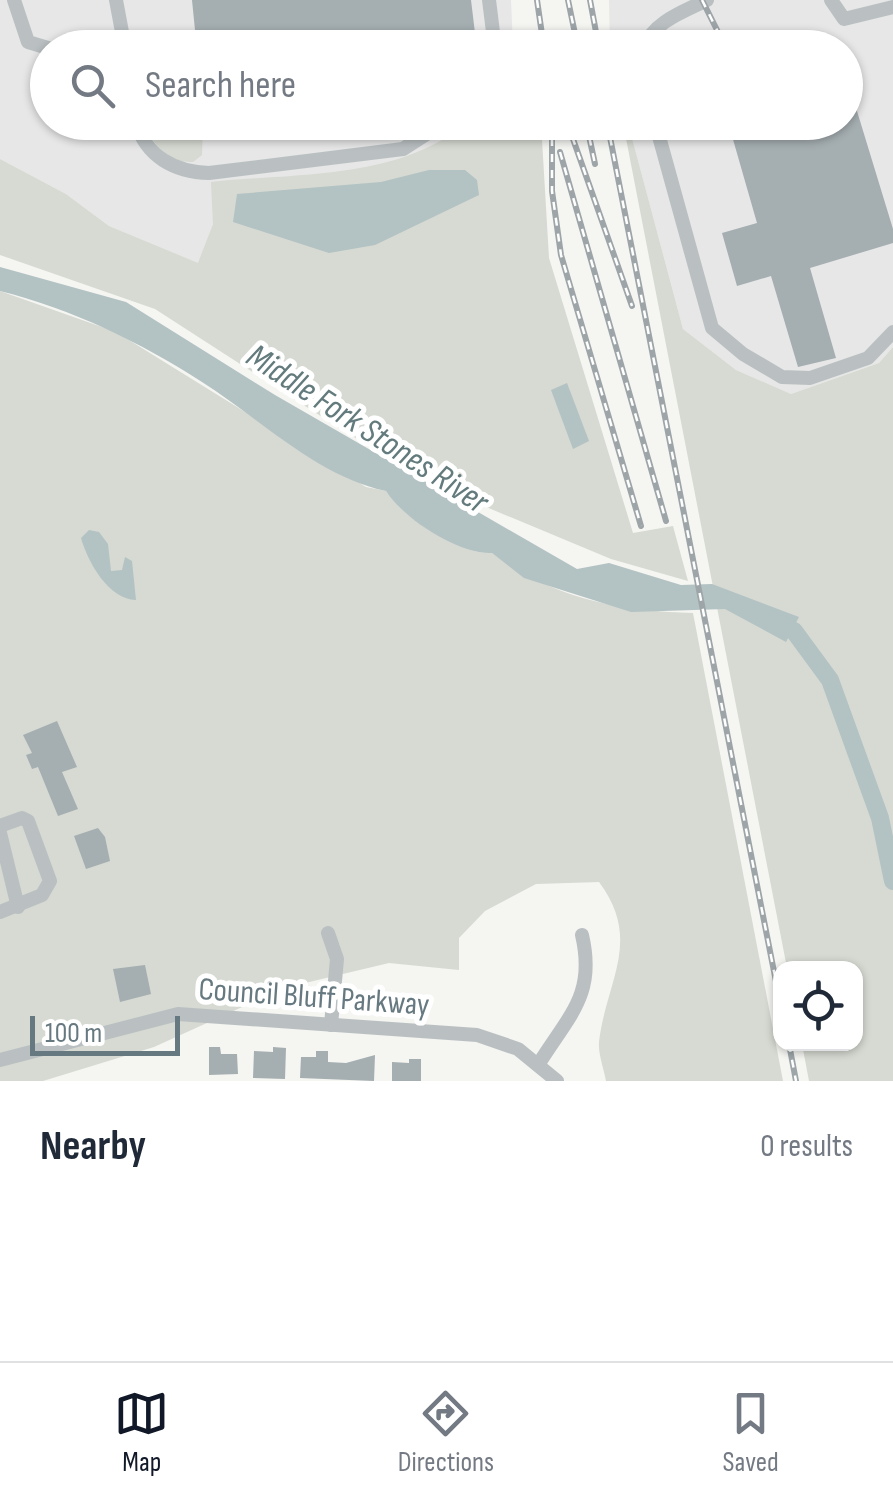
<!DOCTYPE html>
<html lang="en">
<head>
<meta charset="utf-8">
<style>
  body { margin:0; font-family:"Sofia Sans Condensed",sans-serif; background:#f6f6f7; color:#1f2937 }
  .controls { position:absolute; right:30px; bottom:30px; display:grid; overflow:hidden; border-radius:20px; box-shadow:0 2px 8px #0004 }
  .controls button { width:90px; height:90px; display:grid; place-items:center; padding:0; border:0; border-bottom:2px solid #e0e1e3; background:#fff; color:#1f2937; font:50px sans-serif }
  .scale { position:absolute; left:30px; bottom:25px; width:150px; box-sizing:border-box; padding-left:10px; border:5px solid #677980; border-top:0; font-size:28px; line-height:35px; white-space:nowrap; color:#677980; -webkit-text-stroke:8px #fff; paint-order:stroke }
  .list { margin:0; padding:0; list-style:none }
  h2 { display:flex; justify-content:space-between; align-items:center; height:130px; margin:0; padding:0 40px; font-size:42px }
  h2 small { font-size:32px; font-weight:400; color:#747a83 }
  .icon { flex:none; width:55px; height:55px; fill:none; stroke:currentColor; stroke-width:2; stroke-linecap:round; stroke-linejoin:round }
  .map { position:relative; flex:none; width:893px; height:1081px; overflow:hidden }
  .search { position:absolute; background:#fff; box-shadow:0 2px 8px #0004; left:30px; right:30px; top:30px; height:110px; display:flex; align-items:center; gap:25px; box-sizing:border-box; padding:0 35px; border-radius:55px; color:#747a83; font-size:38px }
  .sheet { height:280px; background:#fff }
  nav { display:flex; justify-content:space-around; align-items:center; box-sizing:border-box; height:140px; border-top:2px solid #e0e1e3; background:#fff; font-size:28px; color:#747a83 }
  nav a { display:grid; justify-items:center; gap:5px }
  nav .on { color:#111827 }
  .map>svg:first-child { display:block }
  .built { fill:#e6e7e6 }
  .green { fill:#d6dad2 }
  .water { fill:#b3c2c3 }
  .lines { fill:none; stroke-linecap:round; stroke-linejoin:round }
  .river { stroke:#b3c2c3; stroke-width:18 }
  .building { fill:#a5aeb1 }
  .minor { stroke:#bac0c2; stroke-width:14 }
  .rail-casing { stroke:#9da5a8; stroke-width:6 }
  .rail { stroke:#fff; stroke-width:2.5; stroke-dasharray:8; stroke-linecap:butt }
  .labels { text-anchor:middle; stroke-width:10; stroke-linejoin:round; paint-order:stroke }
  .street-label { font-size:32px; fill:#677980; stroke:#fff }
  .water-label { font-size:35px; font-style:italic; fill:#637b7d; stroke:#fff }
</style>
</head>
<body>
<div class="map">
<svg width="893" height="1081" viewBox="0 0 893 1081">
  <rect width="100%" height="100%" fill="#f5f5f2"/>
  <g class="built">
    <polygon points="0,0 511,0 513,47 48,48 48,122 518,123 213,224 199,264 109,226 66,194 0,159"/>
    <polygon points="609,0 893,0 893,347 879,363 791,394 736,370 683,329 628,123 846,122 846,48 610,47"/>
  </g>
  <g class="green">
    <path d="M143,123H203L202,155L193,162C167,163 153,143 143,123Z"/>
    <path d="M466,123H541L549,258L633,533L673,526L688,581L611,559L455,494L347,433L155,309L0,255V159L66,194L109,226L198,263L213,224L211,182C295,173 399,180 466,123Z"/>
    <polygon points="623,123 628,123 683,329 736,370 791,394 879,363 893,347 893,1081 809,1081 802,1044 856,1044 856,968 787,968"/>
    <path d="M0,291L116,332L366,487L386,491C404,518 459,555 492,553C549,597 621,612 693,613L783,1081H606C604,1069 598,1054 599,1042C606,981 643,941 599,882L536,884L485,911L459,938V970L389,963L284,988L154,1047L43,1081H0Z"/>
  </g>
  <g class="water">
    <polygon points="429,170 465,170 477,180 479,195 375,245 329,253 233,222 237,194 381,182"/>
    <path d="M0,267L126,302L275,395L577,569L609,563L681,585L712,584L799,617L786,642L725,609L631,612L524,578L492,553C459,555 404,519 386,491C318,477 259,418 202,382C140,342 72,309 0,291Z"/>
    <polygon points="567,383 589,441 573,449 551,390"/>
    <path d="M89,530L99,532L108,544L111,571L122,570L125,557L132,561L136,600C108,599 88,562 81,538Z"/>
  </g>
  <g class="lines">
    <polyline class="river" points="773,622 794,631 830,680 880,818 893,881"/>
  </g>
  <g class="building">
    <polygon points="192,0 471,0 475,33 411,41 412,48 154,48 153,35 195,30"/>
    <polygon points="846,75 893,229 893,243 810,268 836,358 798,367 771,276 737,286 722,233 757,223 728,122 846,122"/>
    <polygon points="337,122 374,122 376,136 340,140"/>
    <polygon points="57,721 77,767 62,772 78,809 58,816 38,767 32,769 26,755 32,753 23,735"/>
    <polygon points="98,828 105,837 110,861 86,869 74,836"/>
    <polygon points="145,965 151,994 120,1002 113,969"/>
    <polygon points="209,1047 220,1047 221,1054 237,1054 238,1074 209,1075"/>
    <polygon points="273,1047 286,1048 285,1079 253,1078 254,1051 273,1052"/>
    <polygon points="316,1051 328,1051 328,1062 346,1063 375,1055 374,1081 300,1078 301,1057 316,1057"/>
    <polygon points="409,1059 421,1059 421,1081 392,1081 392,1062 409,1063"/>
  </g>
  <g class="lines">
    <g class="minor">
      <polyline points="14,0 28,42 48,48"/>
      <polyline points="116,0 125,48"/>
      <polyline points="489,0 495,48"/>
      <polyline points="831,0 844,19 893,7"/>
      <polyline points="92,48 124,43"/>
      <path d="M644,48C652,22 685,11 707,0"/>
      <path d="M136,122C146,157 175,172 209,173L403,149L445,122"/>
      <polyline points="655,122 712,328 743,354 782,377 810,378 868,358 893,332"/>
      <polyline points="0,826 22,818 28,821 50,881 42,895 0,912"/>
      <polyline points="0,833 18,907"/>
      <polyline points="328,933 337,959 331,1025"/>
      <polyline points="0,1060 178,1014 477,1035 518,1049 557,1081"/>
      <path d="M538,1065C569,1015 596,995 582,935"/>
    </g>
    <g class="rail-casing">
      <g id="rail">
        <polyline points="537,0 544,48"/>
        <polyline points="568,0 578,48"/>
        <polyline points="590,0 599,48"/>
        <polyline points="702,0 726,48"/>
        <polyline points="552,122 552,191 561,255 641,526"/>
        <polyline points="567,122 632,306"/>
        <polyline points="586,122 595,164"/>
        <polyline points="607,122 780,1002"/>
        <polyline points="560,152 666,521"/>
        <polyline points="789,1044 796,1081"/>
      </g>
    </g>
    <use href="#rail" class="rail"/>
  </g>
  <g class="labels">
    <g class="street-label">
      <text transform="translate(314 996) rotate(4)" y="11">Council Bluff Parkway</text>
    </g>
    <g class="water-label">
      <text transform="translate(368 428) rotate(33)" y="12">Middle Fork Stones River</text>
    </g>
  </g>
</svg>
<div class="controls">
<button><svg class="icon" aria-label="locate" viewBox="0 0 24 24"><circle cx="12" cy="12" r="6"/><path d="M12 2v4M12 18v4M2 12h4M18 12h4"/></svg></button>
</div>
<div class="scale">100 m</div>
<div class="search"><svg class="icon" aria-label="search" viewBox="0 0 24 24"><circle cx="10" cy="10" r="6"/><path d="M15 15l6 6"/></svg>Search here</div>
</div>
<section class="sheet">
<h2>Nearby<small>0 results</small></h2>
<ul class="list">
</ul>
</section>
<nav>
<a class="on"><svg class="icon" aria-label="map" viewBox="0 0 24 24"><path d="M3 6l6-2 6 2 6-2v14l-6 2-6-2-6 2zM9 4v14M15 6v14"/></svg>Map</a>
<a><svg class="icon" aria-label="directions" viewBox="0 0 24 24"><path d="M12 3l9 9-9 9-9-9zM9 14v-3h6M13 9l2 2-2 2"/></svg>Directions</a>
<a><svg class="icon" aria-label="saved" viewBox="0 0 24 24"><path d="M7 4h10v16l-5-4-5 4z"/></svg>Saved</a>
</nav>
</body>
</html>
